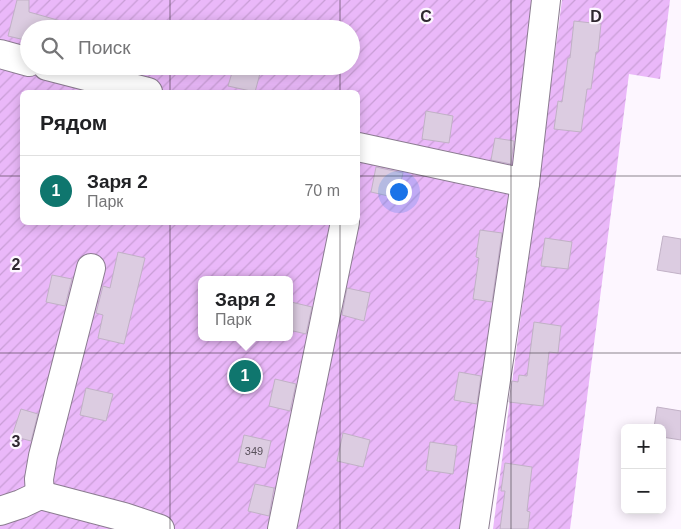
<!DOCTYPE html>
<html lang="ru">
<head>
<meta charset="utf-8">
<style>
  body { margin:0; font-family:Helvetica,sans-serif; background:#f6f6f6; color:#202124 }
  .controls { position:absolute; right:15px; bottom:15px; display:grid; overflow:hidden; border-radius:8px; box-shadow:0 2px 12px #0003 }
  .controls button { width:45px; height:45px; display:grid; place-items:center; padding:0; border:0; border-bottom:1px solid #e0e0e0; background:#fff; color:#202124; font:25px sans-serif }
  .you { position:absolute; left:398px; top:191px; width:18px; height:18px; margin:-12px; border:4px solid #fff; border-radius:50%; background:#1a73e8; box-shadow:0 0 0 8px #1a73e833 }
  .badge { display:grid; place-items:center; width:32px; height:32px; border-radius:50%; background:#0f766e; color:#fff; font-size:16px; font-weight:700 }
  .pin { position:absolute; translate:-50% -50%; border:2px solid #fff; box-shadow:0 1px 5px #0006 }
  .popup { position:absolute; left:198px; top:276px; width:95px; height:65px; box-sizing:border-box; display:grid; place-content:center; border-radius:8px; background:#fff; filter:drop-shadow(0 1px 4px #0005); font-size:16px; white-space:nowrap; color:#757577 }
  .popup b { font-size:19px; color:#202124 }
  .popup::after { content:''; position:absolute; left:50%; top:100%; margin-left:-10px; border:10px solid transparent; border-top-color:#fff }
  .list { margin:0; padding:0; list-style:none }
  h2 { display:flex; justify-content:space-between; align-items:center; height:65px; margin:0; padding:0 20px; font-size:21px }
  h2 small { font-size:16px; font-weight:400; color:#757577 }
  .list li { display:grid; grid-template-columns:32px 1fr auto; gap:15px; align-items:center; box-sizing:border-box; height:70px; padding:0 20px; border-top:1px solid #e0e0e0 }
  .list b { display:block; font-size:19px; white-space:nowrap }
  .list p { margin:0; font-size:16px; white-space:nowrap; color:#757577 }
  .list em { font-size:16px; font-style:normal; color:#757577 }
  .icon { flex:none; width:28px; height:28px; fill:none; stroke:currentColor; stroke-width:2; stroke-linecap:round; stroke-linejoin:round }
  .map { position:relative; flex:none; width:681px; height:529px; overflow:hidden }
  .search { position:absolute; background:#fff; box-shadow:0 2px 12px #0003; left:20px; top:20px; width:340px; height:55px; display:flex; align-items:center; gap:12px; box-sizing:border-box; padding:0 18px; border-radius:28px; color:#757577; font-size:19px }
  .panel { position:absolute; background:#fff; box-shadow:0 2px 12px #0003; left:20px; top:90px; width:340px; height:135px; border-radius:8px }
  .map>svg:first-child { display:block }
  .garden { fill:url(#garden-furrows); fill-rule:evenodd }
  .building { fill:#dccce1; stroke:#c1b1c6 }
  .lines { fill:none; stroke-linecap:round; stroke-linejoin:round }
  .minor-casing { stroke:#8b7c90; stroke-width:30 }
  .minor { stroke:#fff; stroke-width:28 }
  .grid { fill:none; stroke:#2f2830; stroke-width:1; stroke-opacity:0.55 }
  .labels { text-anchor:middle; stroke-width:4.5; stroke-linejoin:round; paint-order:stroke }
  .number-label { font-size:11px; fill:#5a515c }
  .grid-label { font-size:16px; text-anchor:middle; font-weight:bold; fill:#2f2830; stroke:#fdf6ff; stroke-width:4.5; stroke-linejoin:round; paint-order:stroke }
</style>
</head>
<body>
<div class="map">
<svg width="681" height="529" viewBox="0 0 681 529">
  <defs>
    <pattern id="garden-furrows" width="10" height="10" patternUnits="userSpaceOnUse" patternTransform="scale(1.25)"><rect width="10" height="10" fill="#eab8f9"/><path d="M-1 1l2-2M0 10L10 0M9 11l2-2" fill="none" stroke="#c99ed6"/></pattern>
  </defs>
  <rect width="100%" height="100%" fill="#fdf6ff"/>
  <g class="garden">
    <path d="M0,0H539L470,529H0ZM29,29H351V66H29ZM22,92H358V222H22ZM201,280H289V337H201Z"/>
    <polygon points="562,0 670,0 660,79 629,74 570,529 493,529"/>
  </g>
  <g class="building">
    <polygon points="17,0 29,0 29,12 68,23 67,29 29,29 29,41 8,36"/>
    <polygon points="574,21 601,24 598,52 596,52 591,89 587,89 581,132 554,129 558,101 562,102 568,58 570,58"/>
    <polygon points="234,66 262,66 255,92 228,86"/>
    <polygon points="426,111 453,116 449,143 422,139"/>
    <polygon points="495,138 514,141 511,164 491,160"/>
    <polygon points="376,167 403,173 397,198 371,192"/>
    <polygon points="480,230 502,233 492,302 473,299 479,258 476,257"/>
    <polygon points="663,236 681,239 681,274 657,270"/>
    <polygon points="545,238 572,242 568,269 541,266"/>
    <polygon points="118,252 145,258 124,344 98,338 103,315 96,313 103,286 110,288"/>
    <polygon points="52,275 72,279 65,306 46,302"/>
    <polygon points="347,288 370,293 364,321 342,315"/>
    <polygon points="291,302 312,307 306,334 289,330 289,313"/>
    <polygon points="534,322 561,326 558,353 549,352 543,406 509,402 512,381 518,382 519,375 527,376"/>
    <polygon points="459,372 481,376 477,404 454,400"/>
    <polygon points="275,379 296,384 290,411 269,406"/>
    <polygon points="86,388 113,394 106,421 80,415"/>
    <polygon points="657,407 681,411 681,440 662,437 662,428 654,428"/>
    <polygon points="21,409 38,414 31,441 12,436"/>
    <polygon points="343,433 370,440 363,467 337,461"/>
    <polygon points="244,435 271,441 265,468 238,462"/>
    <polygon points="430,442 457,446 453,474 426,470"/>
    <polygon points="505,463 532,467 527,511 530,512 528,529 500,529 505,491 501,491"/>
    <polygon points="255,484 274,488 269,516 248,511"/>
  </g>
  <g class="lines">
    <g class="minor-casing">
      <g id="minor">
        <polyline points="0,54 29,62"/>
        <polyline points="47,66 148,92"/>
        <polyline points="358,147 525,183"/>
        <polyline points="40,495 39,479 43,456 91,268"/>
        <polyline points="0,511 21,504 40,495 124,517 160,529"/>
        <polyline points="282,529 345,222"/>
        <polyline points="474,529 525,183 546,0"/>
      </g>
    </g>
    <use href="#minor" class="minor"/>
  </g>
  <path class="grid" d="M170,0V29M340,0V29M511,0V529M170,66V92M340,66V92M0,176H22M358,176H681M170,222V529M340,222V529M0,353H681"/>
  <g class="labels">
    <g class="number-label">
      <text x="254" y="455">349</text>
    </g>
  </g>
  <g class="grid-label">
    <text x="426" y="22">C</text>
    <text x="596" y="22">D</text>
    <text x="16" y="270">2</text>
    <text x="16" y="447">3</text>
  </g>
</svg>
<div class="controls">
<button>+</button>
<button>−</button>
</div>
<div class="you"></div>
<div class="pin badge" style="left:245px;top:376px">1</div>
<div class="popup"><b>Заря 2</b>Парк</div>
<div class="search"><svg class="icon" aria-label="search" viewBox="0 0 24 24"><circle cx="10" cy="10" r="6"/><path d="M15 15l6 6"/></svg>Поиск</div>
<section class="panel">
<h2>Рядом<small></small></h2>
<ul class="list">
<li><span class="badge">1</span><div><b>Заря 2</b><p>Парк</p></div><em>70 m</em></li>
</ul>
</section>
</div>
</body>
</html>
